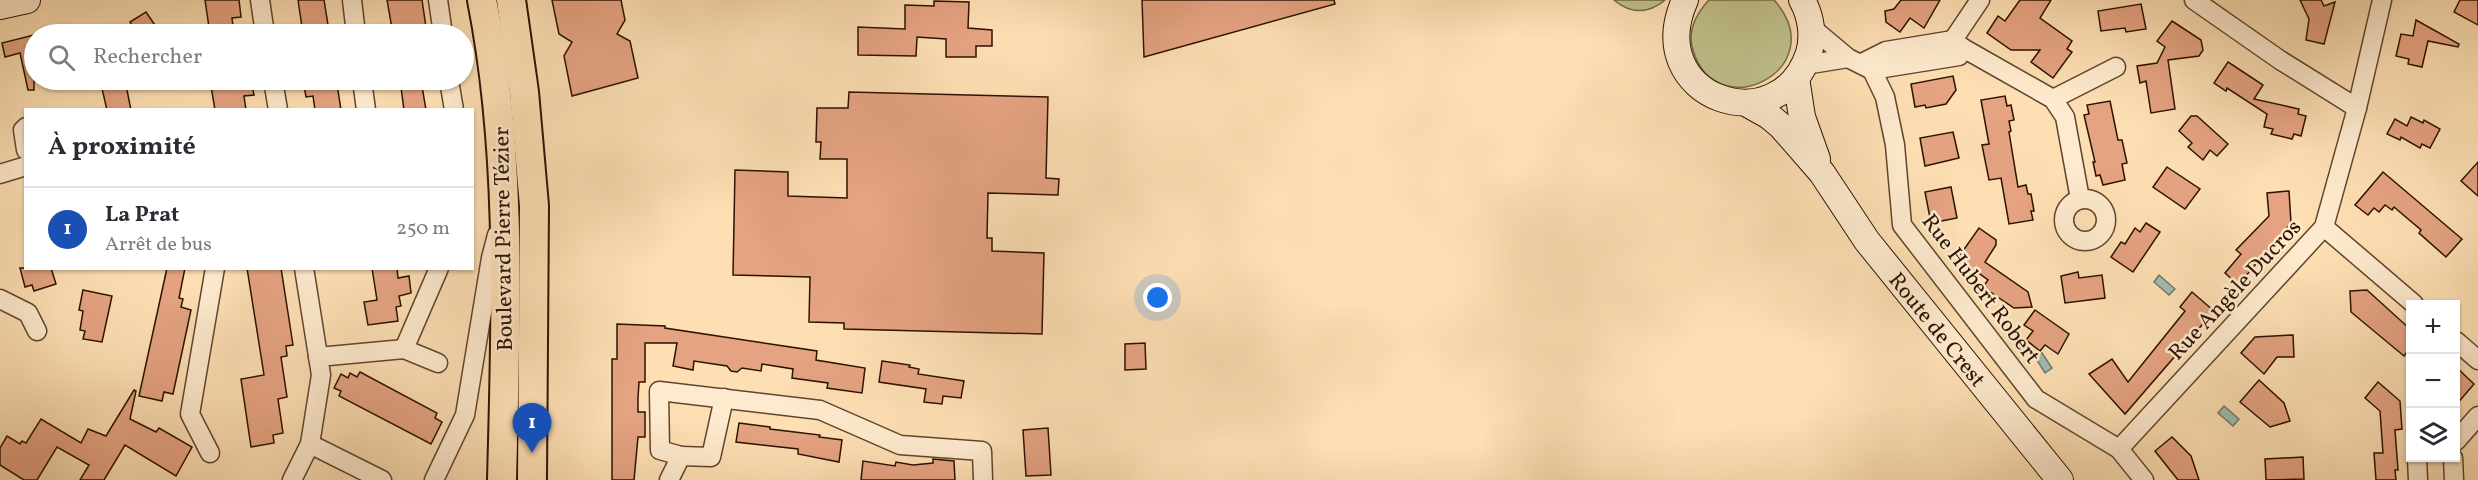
<!DOCTYPE html>
<html lang="fr">
<head>
<meta charset="utf-8">
<style>
  body { margin:0; font-family:Vollkorn,serif; background:#f7f7f7; color:#2b2b33 }
  .controls { position:absolute; right:18px; bottom:18px; display:grid; overflow:hidden; border-radius:0px; box-shadow:0 2px 4px #0004 }
  .controls button { width:54px; height:54px; display:grid; place-items:center; padding:0; border:0; border-bottom:2px solid #e1e1e2; background:#fff; color:#2b2b33; font:30px sans-serif }
  .you { position:absolute; left:1158px; top:298px; width:21px; height:21px; margin:-15px; border:4px solid #fff; border-radius:50%; background:#1a73e8; box-shadow:0 0 0 9px #1a73e833 }
  .badge { display:grid; place-items:center; width:39px; height:39px; border-radius:50%; background:#8f2418; color:#fff; font-size:20px; font-weight:700 }
  .pin { position:absolute; translate:-50% -50px; filter:drop-shadow(0 2px 3px #0008) }
  .pin::after { content:''; position:absolute; top:32px; width:21px; height:18px; background:inherit; clip-path:polygon(0 0,100% 0,50% 100%) }
  .list { margin:0; padding:0; list-style:none }
  h2 { display:flex; justify-content:space-between; align-items:center; height:78px; margin:0; padding:0 24px; font-size:26px }
  h2 small { font-size:20px; font-weight:400; color:#7c7c81 }
  .list li { display:grid; grid-template-columns:39px 1fr auto; gap:18px; align-items:center; box-sizing:border-box; height:84px; padding:0 24px; border-top:2px solid #e1e1e2 }
  .list b { display:block; font-size:22px; white-space:nowrap }
  .list p { margin:0; font-size:20px; white-space:nowrap; color:#7c7c81 }
  .list em { font-size:20px; font-style:normal; color:#7c7c81 }
  .icon { flex:none; width:33px; height:33px; fill:none; stroke:currentColor; stroke-width:2; stroke-linecap:round; stroke-linejoin:round }
  .map { position:relative; flex:none; width:2478px; height:480px; overflow:hidden }
  .search { position:absolute; background:#fff; box-shadow:0 2px 4px #0004; left:24px; top:24px; width:450px; height:66px; display:flex; align-items:center; gap:15px; box-sizing:border-box; padding:0 21px; border-radius:33px; color:#7c7c81; font-size:22px }
  .panel { position:absolute; background:#fff; box-shadow:0 2px 4px #0004; left:24px; top:108px; width:450px; height:162px; border-radius:0px }
  .map>svg:first-child { display:block }
  .green { fill:#c1c18b; stroke:#766a46; stroke-width:1.5 }
  .water { fill:#9fbdae; stroke:#717968; stroke-width:1.5 }
  .building { fill:#e5a381; stroke:#2c1200; stroke-width:1.5 }
  .lines { fill:none; stroke-linecap:round; stroke-linejoin:round }
  .street-casing { stroke:#60452d; stroke-width:21 }
  .secondary-casing { stroke:#2c1200; stroke-width:28 }
  .primary-casing { stroke:#2c1200; stroke-width:32 }
  .street { stroke:#feeace; stroke-width:18 }
  .secondary { stroke:#feeace; stroke-width:26 }
  .primary { stroke:#fddfb3; stroke-width:28 }
  .labels { text-anchor:middle; stroke-width:5; stroke-linejoin:round; paint-order:stroke }
  .street-label { font-size:22px; fill:#2c1200; stroke:#feeace }
</style>
</head>
<body>
<div class="map">
<svg width="2478" height="480" viewBox="0 0 2478 480">
  <rect width="100%" height="100%" fill="#fddfb3"/>
  <filter id="stains"><feTurbulence type="fractalNoise" baseFrequency=".00333" numOctaves="4"/><feColorMatrix values="0 0 0 0 .2 0 0 0 0 .09 0 0 0 0 .02 0 0 0 .5 -.17"/></filter>
  <radialGradient id="worn" r=".72"><stop offset=".6" stop-color="#630" stop-opacity="0"/><stop offset="1" stop-color="#630" stop-opacity=".3"/></radialGradient>
  <g class="green">
    <path d="M1614,0H1665C1649,14 1630,14 1614,0Z"/>
    <path d="M1709,0H1774C1835,68 1716,129 1693,50C1687,31 1696,14 1709,0Z"/>
  </g>
  <g class="water">
    <polygon points="2159,275 2175,289 2169,295 2154,282"/>
    <polygon points="2042,353 2052,368 2045,373 2035,357"/>
    <polygon points="2224,406 2239,419 2233,426 2218,413"/>
  </g>
  <g class="building">
    <polygon points="205,0 239,0 241,17 232,18 234,34 210,34"/>
    <polygon points="298,0 324,0 329,31 322,32 323,34 303,34"/>
    <polygon points="387,0 422,0 427,34 393,34"/>
    <polygon points="552,0 621,0 625,20 617,34 630,41 638,78 572,96 564,56 572,42 559,34"/>
    <polygon points="1142,0 1334,0 1335,4 1144,57"/>
    <polygon points="1901,0 1940,0 1924,28 1910,18 1900,32 1886,22 1885,11 1894,9"/>
    <polygon points="2020,0 2051,0 2040,18 2072,41 2067,49 2072,52 2053,78 2031,62 2040,50 2011,50 1987,33 1998,16 2005,21"/>
    <polygon points="2300,0 2321,0 2324,6 2335,2 2324,44 2306,40 2309,19"/>
    <polygon points="2460,0 2478,0 2478,25 2454,12"/>
    <polygon points="934,1 969,2 968,28 992,30 992,46 976,46 976,57 946,57 946,39 917,37 916,56 858,55 858,27 905,29 905,5 934,6"/>
    <polygon points="2141,4 2146,29 2126,32 2125,28 2101,31 2098,11"/>
    <polygon points="146,12 161,34 138,34 130,22"/>
    <polygon points="2416,20 2459,44 2458,47 2428,41 2422,67 2408,64 2409,59 2396,56 2401,34 2413,36"/>
    <polygon points="2172,21 2201,40 2203,50 2199,56 2168,60 2175,109 2151,113 2146,81 2140,83 2137,66 2157,63 2165,47 2157,41"/>
    <polygon points="34,35 34,90 28,90 20,53 5,57 2,43"/>
    <polygon points="2228,62 2263,85 2254,99 2299,109 2298,114 2306,116 2301,136 2294,134 2292,139 2271,134 2273,129 2264,127 2267,114 2227,88 2226,91 2214,83"/>
    <polygon points="1953,76 1956,90 1946,104 1926,108 1925,105 1915,107 1911,84"/>
    <polygon points="100,80 125,80 131,110 107,110"/>
    <polygon points="210,80 251,80 254,95 244,96 246,110 215,110"/>
    <polygon points="303,80 329,80 330,85 337,84 341,110 315,110 313,96 306,97"/>
    <polygon points="400,80 421,80 426,110 404,110"/>
    <polygon points="849,92 1048,97 1046,178 1059,179 1058,195 988,193 987,238 992,238 992,251 1044,253 1042,334 844,329 844,323 809,322 810,277 733,275 735,170 788,172 788,196 847,198 847,159 820,159 821,142 816,142 817,108 848,108"/>
    <polygon points="2005,96 2007,106 2011,105 2014,120 2009,121 2011,131 2009,132 2018,187 2026,185 2028,194 2031,194 2034,211 2031,211 2033,220 2009,224 2001,178 1989,180 1982,145 1989,144 1981,100"/>
    <polygon points="2110,101 2118,140 2122,140 2127,163 2122,164 2125,180 2103,185 2100,175 2096,176 2093,162 2095,162 2084,115 2089,114 2087,105"/>
    <polygon points="2191,116 2197,116 2228,144 2217,156 2210,150 2203,160 2188,147 2192,143 2179,131"/>
    <polygon points="2411,117 2423,123 2424,120 2440,129 2430,148 2422,144 2420,148 2401,137 2400,140 2387,134 2395,119 2407,126"/>
    <polygon points="1953,132 1959,158 1925,166 1920,138"/>
    <polygon points="2478,162 2478,196 2461,181"/>
    <polygon points="2167,167 2200,189 2185,209 2153,187"/>
    <polygon points="2383,172 2462,239 2446,257 2419,233 2421,230 2394,207 2392,210 2385,205 2379,212 2374,208 2368,215 2355,205"/>
    <polygon points="1951,187 1957,218 1931,223 1925,192"/>
    <polygon points="2289,191 2291,223 2238,285 2225,273 2241,254 2236,250 2269,216 2267,193"/>
    <polygon points="2146,223 2160,232 2133,272 2111,257 2121,242 2125,244 2135,228 2140,232"/>
    <polygon points="1979,228 1996,240 1996,245 1985,262 2028,292 2032,307 2014,308 1983,287 1988,280 1958,258"/>
    <polygon points="20,268 51,268 56,284 34,291 32,285 25,287"/>
    <polygon points="167,268 185,268 179,298 183,299 181,307 191,310 173,394 164,392 162,401 139,396"/>
    <polygon points="247,268 281,268 293,345 286,346 287,356 281,357 287,397 278,399 283,433 273,435 274,443 251,447 241,379 264,375"/>
    <polygon points="372,268 397,268 398,278 409,276 411,293 399,296 401,306 396,307 398,321 368,325 364,302 377,300"/>
    <polygon points="2078,272 2079,278 2102,275 2105,298 2065,303 2061,276"/>
    <polygon points="83,290 112,296 102,342 83,339 85,331 80,330 83,311 79,310"/>
    <polygon points="2367,290 2410,329 2410,348 2404,356 2351,312 2350,291"/>
    <polygon points="2192,292 2214,311 2125,414 2089,374 2112,359 2128,382 2185,311 2180,307"/>
    <polygon points="2035,310 2069,334 2058,354 2045,345 2040,351 2026,340 2033,331 2024,325"/>
    <polygon points="617,324 665,326 665,328 817,351 816,360 865,368 862,393 827,388 828,383 792,378 793,369 762,364 761,371 742,368 737,372 731,371 727,366 694,361 693,370 673,366 677,343 645,343 645,382 639,382 638,398 638,412 645,412 645,437 638,437 634,480 612,480 612,359 617,359"/>
    <polygon points="2293,335 2294,357 2277,357 2264,374 2241,353 2255,337"/>
    <polygon points="1145,343 1146,369 1125,370 1125,344"/>
    <polygon points="882,361 910,365 909,367 919,369 918,374 964,381 961,398 943,396 942,404 924,402 926,389 879,382"/>
    <polygon points="2456,367 2474,384 2456,405"/>
    <polygon points="360,372 437,413 435,418 442,422 431,444 339,396 341,391 334,388 341,374 348,378 350,373 357,377"/>
    <polygon points="2259,380 2284,403 2290,421 2270,427 2240,402"/>
    <polygon points="2378,382 2400,401 2402,429 2395,430 2398,470 2395,470 2396,480 2376,480 2374,453 2383,453 2380,411 2365,398"/>
    <polygon points="134,390 136,391 130,419 156,432 159,428 192,447 176,476 125,445 104,480 80,480 89,465 57,447 37,480 24,480 0,465 0,448 7,436 20,444 22,441 26,443 41,419 81,443 88,429 106,436"/>
    <polygon points="739,423 770,427 770,429 820,435 819,437 842,440 839,462 798,454 798,449 736,442"/>
    <polygon points="1048,428 1051,475 1026,476 1023,430"/>
    <polygon points="2172,437 2191,456 2199,480 2178,480 2155,451"/>
    <polygon points="2303,457 2304,479 2266,480 2265,459"/>
    <polygon points="933,459 954,461 955,480 861,480 863,461 895,466 896,462 913,465 933,463"/>
  </g>
  <g class="lines">
    <g class="street-casing">
      <g id="street">
        <polyline points="260,0 265,34"/>
        <polyline points="352,0 356,34"/>
        <polyline points="438,0 443,34"/>
        <polyline points="2194,0 2280,60 2357,108"/>
        <polyline points="1811,27 1848,58 1872,70 1959,56 1963,48 1953,40 1886,51 1862,63"/>
        <polyline points="1953,40 1980,0"/>
        <polyline points="1963,48 2053,99 2065,117 2080,199"/>
        <polyline points="1805,65 1848,58"/>
        <polyline points="1872,70 1885,97 1895,145 1902,225 2036,399 2119,449 2144,480"/>
        <polyline points="273,80 278,110"/>
        <polyline points="362,80 366,110"/>
        <polyline points="449,80 454,110"/>
        <polyline points="2053,99 2116,67"/>
        <polyline points="26,127 23,130 26,150"/>
        <polyline points="0,174 26,166"/>
        <circle cx="2085" cy="220" r="21"/>
        <polyline points="2324,227 2414,304"/>
        <polyline points="0,299 28,313 37,331"/>
        <polyline points="2456,341 2478,360"/>
        <polyline points="404,349 439,268"/>
        <polyline points="318,357 404,349 438,363"/>
        <polyline points="2456,441 2478,416"/>
        <polyline points="310,444 382,480"/>
        <polyline points="2119,449 2324,227 2357,108 2382,0"/>
        <polyline points="210,453 190,414 215,268"/>
        <polyline points="681,456 660,450 659,391 820,410 900,445 982,451 983,480"/>
        <polyline points="2417,458 2418,480"/>
        <polyline points="2453,458 2454,480"/>
        <polyline points="292,480 310,444 321,375 304,268"/>
        <polyline points="434,480 465,415 491,258 497,235"/>
        <polyline points="669,480 681,456 711,457 724,398"/>
      </g>
    </g>
    <g class="secondary-casing">
      <g id="secondary">
        <path d="M1685,0C1641,98 1779,145 1809,53C1814,36 1811,16 1802,0"/>
        <polyline points="0,6 27,0"/>
        <polyline points="1796,78 1802,117 1817,159"/>
        <polyline points="1746,103 1769,116 1781,126 1822,173 1867,241 2060,480"/>
      </g>
    </g>
    <g class="primary-casing">
      <g id="primary">
        <path d="M482,0C513,157 506,320 502,480"/>
        <polyline points="511,0 524,92 534,206 532,480"/>
      </g>
    </g>
    <use href="#street" class="street"/>
    <use href="#secondary" class="secondary"/>
    <use href="#primary" class="primary"/>
  </g>
  <g class="labels">
    <g class="street-label">
      <text transform="translate(502 239) rotate(-91)" y="8">Boulevard Pierre Tézier</text>
      <text transform="translate(1982 288) rotate(53)" y="8">Rue Hubert Robert</text>
      <text transform="translate(2234 289) rotate(-47)" y="8">Rue Angèle Ducros</text>
      <text transform="translate(1938 329) rotate(51)" y="8">Route de Crest</text>
    </g>
  </g>
  <rect width="100%" height="100%" filter="url(#stains)"/>
  <rect width="100%" height="100%" fill="url(#worn)"/>
</svg>
<div class="controls">
<button>+</button>
<button>−</button>
<button><svg class="icon" aria-label="layers" viewBox="0 0 24 24"><path d="M12 4l9 5-9 5-9-5zM3 14l9 5 9-5"/></svg></button>
</div>
<div class="you"></div>
<div class="pin badge" style="left:532px;top:453px;background:#1a4fb4">1</div>
<div class="search"><svg class="icon" aria-label="search" viewBox="0 0 24 24"><circle cx="10" cy="10" r="6"/><path d="M15 15l6 6"/></svg>Rechercher</div>
<section class="panel">
<h2>À proximité<small></small></h2>
<ul class="list">
<li><span class="badge" style="background:#1a4fb4">1</span><div><b>La Prat</b><p>Arrêt de bus</p></div><em>250 m</em></li>
</ul>
</section>
</div>
</body>
</html>
